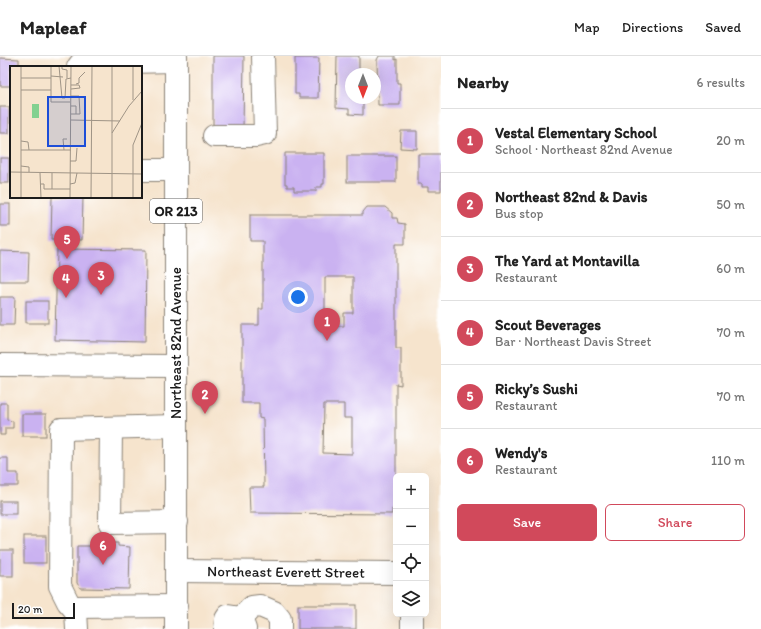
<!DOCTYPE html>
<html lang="en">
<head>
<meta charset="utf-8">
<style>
  body { margin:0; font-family:Itim,sans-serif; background:#f2f2f2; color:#222 }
  .controls { position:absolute; right:12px; bottom:12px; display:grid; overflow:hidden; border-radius:6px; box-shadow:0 4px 16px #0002 }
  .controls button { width:36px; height:36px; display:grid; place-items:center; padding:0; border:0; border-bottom:1px solid #e0e0e0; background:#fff; color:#222; font:20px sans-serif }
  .compass { position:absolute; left:345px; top:12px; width:36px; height:36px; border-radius:50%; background:#fff; box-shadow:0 4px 16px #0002; rotate:180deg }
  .scale { position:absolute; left:12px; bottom:10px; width:63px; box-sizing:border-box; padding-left:4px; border:2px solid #1c1c1c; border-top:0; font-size:11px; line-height:14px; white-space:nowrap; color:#1c1c1c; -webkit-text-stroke:3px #fff; paint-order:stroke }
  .you { position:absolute; left:298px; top:241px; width:14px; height:14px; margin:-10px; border:3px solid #fff; border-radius:50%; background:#1a73e8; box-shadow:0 0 0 6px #1a73e833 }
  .badge { display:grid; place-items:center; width:26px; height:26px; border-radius:50%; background:#d1495b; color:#fff; font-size:13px; font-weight:700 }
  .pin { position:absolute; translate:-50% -33px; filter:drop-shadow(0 1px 2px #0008) }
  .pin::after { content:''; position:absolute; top:21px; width:14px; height:12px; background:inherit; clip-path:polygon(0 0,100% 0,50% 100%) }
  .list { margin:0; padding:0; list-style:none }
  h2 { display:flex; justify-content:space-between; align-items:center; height:52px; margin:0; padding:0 16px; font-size:17px }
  h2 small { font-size:13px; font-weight:400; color:#767676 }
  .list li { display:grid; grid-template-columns:26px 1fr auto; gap:12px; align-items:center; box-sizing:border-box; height:64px; padding:0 16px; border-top:1px solid #e0e0e0 }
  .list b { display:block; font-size:15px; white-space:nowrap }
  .list p { margin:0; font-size:13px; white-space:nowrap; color:#767676 }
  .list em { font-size:13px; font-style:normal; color:#767676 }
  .actions { display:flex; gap:8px; padding:12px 16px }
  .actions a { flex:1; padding:9px 0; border:1px solid #d1495b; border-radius:6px; text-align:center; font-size:14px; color:#d1495b }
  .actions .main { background:#d1495b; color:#fff }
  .icon { flex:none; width:22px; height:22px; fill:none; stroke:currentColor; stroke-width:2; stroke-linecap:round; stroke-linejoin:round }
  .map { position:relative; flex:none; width:441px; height:573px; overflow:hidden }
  header { display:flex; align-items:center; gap:24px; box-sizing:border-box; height:56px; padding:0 20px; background:#fff; border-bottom:1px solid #e0e0e0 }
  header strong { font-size:19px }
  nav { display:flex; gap:22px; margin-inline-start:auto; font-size:14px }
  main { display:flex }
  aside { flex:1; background:#fff }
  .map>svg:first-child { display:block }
  .building { fill:#cab2f1; fill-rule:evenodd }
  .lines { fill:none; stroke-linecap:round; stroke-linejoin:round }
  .minor-casing { stroke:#898074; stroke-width:24 }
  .major-casing { stroke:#898074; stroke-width:24 }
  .minor { stroke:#fff; stroke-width:22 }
  .major { stroke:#fff; stroke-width:22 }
  .labels { text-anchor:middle; stroke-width:3; stroke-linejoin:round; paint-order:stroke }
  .shield { fill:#fff; stroke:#606060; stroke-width:1 }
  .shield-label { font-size:14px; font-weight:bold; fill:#1c1c1c }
  .street-label { font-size:15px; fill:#1c1c1c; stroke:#fff }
  .inset-road { fill:none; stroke:#9f9486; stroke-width:1 }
  .view { fill:#1d4ed8; fill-opacity:0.15; stroke:#1d4ed8; stroke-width:2 }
  .inset-edge { fill:none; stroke:#1c1c1c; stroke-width:2 }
</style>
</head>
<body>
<header>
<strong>Mapleaf</strong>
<nav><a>Map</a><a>Directions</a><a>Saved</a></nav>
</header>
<main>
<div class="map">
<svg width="441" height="573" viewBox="0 0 441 573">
  <rect width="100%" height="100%" fill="#fff"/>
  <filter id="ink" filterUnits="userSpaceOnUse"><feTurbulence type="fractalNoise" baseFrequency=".025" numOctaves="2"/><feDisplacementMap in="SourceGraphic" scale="8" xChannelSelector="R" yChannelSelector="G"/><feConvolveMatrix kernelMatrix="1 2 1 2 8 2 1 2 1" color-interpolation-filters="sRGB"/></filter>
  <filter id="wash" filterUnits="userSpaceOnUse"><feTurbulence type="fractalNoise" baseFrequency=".012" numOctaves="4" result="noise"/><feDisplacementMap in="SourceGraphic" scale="16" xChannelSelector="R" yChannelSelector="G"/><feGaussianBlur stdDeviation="0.9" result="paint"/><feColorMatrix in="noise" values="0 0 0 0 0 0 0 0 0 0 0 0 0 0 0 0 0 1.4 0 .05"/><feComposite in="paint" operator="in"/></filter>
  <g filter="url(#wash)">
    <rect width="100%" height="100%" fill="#f6e4cd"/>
    <g id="blocks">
      <g class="building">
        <polygon points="213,0 244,0 243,74 213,74"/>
        <polygon points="337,0 359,0 359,18 351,18 351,42 363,42 363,59 349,58 349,53 336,52"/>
        <polygon points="379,0 395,0 395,4 397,3 397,27 400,27 400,49 378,49 377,4"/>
        <polygon points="0,2 19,3 19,11 11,11 11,30 0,30"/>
        <polygon points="295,2 319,2 318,42 299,42 299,38 295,38"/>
        <rect x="0" y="51" width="9" height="26"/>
        <polygon points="401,75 417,75 417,93 400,92"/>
        <polygon points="285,97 324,97 324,128 322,128 322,131 316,131 316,135 294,135 294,131 287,131 287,128 285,128"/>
        <polygon points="418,98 441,98 441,135 428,135 428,131 422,131 422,128 418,128"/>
        <rect x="347" y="100" width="49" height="26"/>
        <rect x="0" y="102" width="9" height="25"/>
        <polygon points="52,141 83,141 82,184 51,184"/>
        <rect x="0" y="148" width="10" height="22"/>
        <path d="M367,151H385L392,157V162H397L398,167L405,168V188H396V292H401V329L396,328V453H392V458L250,457L249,431H264L263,363L259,362V347H242V269H259V253H263V185H250V159H363V156ZM325,221H353V257H344V270H325ZM324,348H344V362H352V398L323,397Z"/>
        <polygon points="57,193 146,194 145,286 55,284"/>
        <polygon points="0,195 29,196 28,225 0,225"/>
        <polygon points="0,241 15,241 14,269 0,269"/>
        <rect x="26" y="245" width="22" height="22"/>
        <polygon points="0,347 7,347 7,364 13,365 13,372 5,372 5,379 0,379"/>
        <rect x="22" y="358" width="24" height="22"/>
        <polygon points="0,402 8,402 8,417 18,417 18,430 0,430"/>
        <rect x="0" y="445" width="16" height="13"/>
        <rect x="24" y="480" width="22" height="27"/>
        <polygon points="103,487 118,487 118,490 130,491 129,533 80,532 77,527 77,490 103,490"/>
        <rect x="0" y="494" width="13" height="26"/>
        <rect x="298" y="549" width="58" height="24"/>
      </g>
    </g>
  </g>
  <g filter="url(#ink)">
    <use href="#blocks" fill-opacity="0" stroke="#898074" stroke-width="1"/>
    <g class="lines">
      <g class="minor-casing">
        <g id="minor">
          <polyline points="78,11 81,7 176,5"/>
          <polyline points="214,80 256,80 265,78 263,0"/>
          <polyline points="141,114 176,114"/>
          <polyline points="0,309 176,310"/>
          <polyline points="111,372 110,467 177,466"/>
          <path id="s1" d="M177,515L396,517"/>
          <polyline points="74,551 177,550"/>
          <polyline points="241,562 252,551 260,550 274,556 280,563 280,573"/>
          <polyline points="77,573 76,555 68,546 60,530 61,373 176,370"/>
          <polyline points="225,573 226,563 228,560 241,562 245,573"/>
          <polyline points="412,573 412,558"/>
        </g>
      </g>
      <g class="major-casing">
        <polyline id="major" points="176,0 176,573"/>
      </g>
      <use href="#minor" class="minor"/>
      <use href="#major" class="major"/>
    </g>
  </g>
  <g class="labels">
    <rect class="shield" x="150" y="143" width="52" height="24" rx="3"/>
    <g class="shield-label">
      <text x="176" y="160">OR 213</text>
    </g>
    <g class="street-label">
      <text transform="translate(176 287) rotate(-90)" y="5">Northeast 82nd Avenue</text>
      <text dy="5" stroke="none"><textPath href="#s1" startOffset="109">Northeast Everett Street</textPath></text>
    </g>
  </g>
  <g transform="translate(10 10)">
    <rect width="132" height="132" fill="#f6e4cd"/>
    <path d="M22,38H29V52H22Z" fill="#83d190"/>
    <path class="inset-road" d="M41,0V36H60M49,0L52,32H55M52,0V3L57,4V12M98,0H132M123,0V34M41,10L53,11M11,12H41M66,18L69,17V12L75,6M61,23L70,22L69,19H61M11,24H41M55,32L56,13L61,12M61,40H66V48M61,48H70L69,30H61M61,54L110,55M102,67L119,40L132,25M11,75L18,76L19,84M11,84H61M54,84L53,73H57M60,95H66L67,82M11,100L19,101V106M0,106L132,108M30,107L31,132M31,118H34V123H60M60,118L65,117L67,107M42,123V107M11,132V0M60,132L61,0M81,132L82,0M102,132V0M123,132V79L132,57"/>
    <path class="view" d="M38,31H75V80H38Z"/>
    <rect width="132" height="132" class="inset-edge"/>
  </g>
</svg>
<div class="controls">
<button>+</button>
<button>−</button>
<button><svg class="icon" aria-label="locate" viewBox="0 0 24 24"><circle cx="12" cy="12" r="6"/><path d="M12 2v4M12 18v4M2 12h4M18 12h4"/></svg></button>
<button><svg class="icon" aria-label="layers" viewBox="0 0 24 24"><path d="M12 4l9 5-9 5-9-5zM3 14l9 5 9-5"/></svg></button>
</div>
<svg class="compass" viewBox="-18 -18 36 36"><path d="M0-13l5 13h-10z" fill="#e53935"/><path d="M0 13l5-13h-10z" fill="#767676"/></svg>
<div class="scale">20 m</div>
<div class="you"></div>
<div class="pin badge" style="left:327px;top:285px">1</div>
<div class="pin badge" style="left:205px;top:358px">2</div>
<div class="pin badge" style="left:101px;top:239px">3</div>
<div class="pin badge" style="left:66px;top:242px">4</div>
<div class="pin badge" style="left:67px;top:203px">5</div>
<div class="pin badge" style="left:103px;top:509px">6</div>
</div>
<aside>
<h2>Nearby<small>6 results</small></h2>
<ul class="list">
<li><span class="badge">1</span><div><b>Vestal Elementary School</b><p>School · Northeast 82nd Avenue</p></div><em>20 m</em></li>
<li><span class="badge">2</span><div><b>Northeast 82nd &amp; Davis</b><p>Bus stop</p></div><em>50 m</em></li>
<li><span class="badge">3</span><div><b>The Yard at Montavilla</b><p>Restaurant</p></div><em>60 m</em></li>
<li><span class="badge">4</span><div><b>Scout Beverages</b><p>Bar · Northeast Davis Street</p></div><em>70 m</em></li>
<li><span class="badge">5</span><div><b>Ricky’s Sushi</b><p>Restaurant</p></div><em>70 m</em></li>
<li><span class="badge">6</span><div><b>Wendy's</b><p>Restaurant</p></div><em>110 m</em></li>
</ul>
<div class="actions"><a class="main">Save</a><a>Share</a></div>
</aside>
</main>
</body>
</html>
